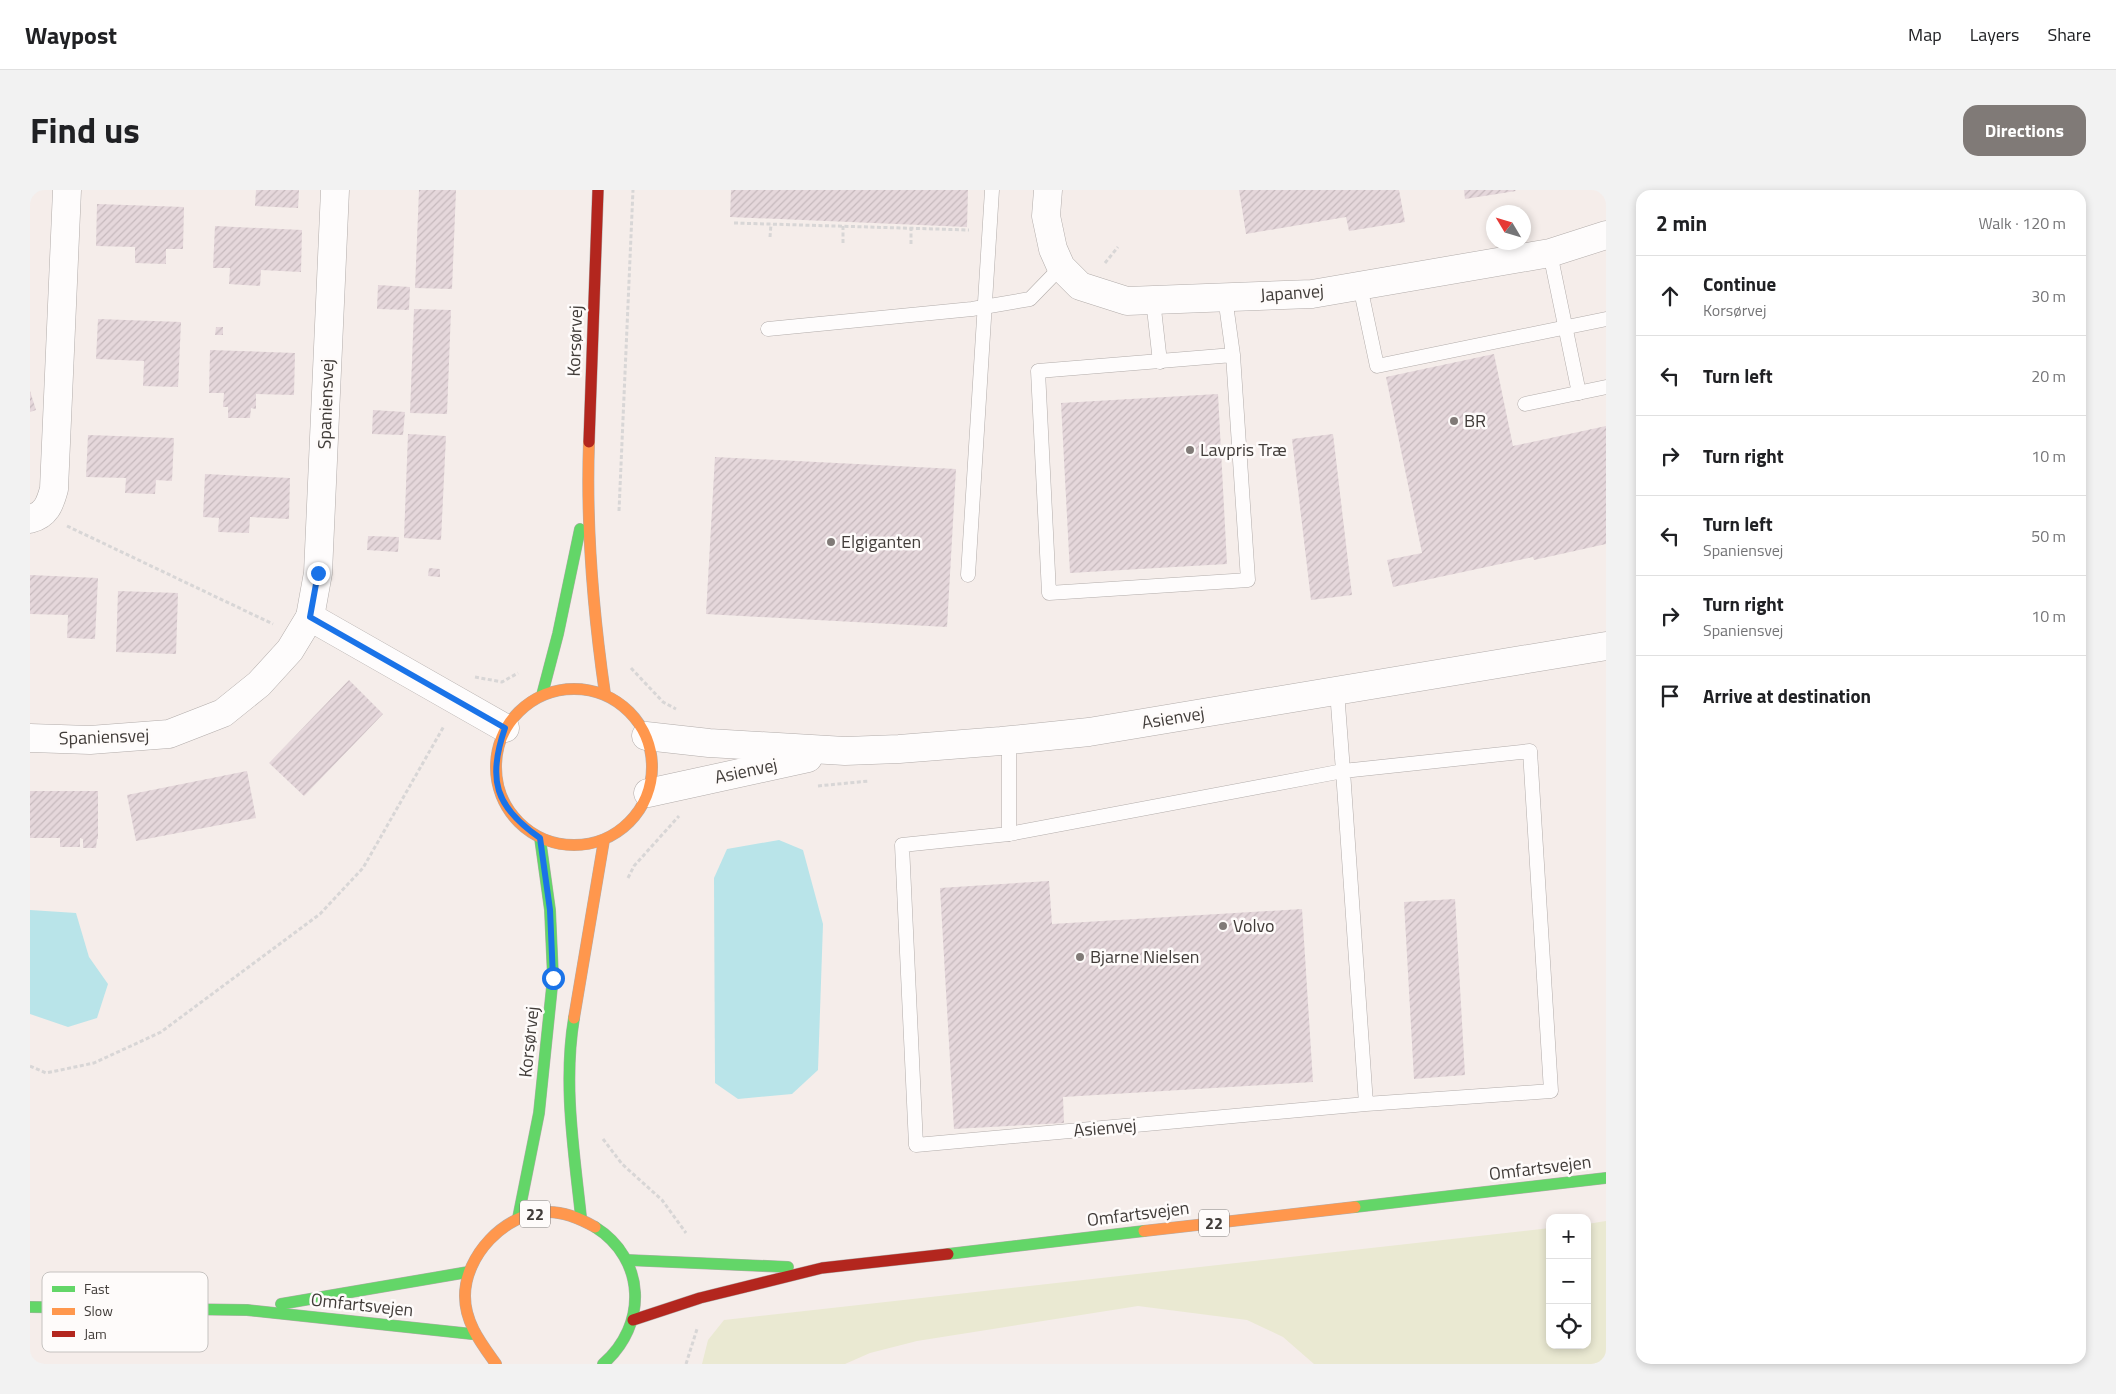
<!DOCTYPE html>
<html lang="en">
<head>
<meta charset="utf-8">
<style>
  body { margin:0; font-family:"Titillium Web",sans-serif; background:#f2f2f2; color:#202124 }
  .controls { position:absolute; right:15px; bottom:15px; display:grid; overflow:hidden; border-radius:10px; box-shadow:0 2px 8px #0003 }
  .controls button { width:45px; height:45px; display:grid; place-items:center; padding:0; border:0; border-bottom:1px solid #e0e0e0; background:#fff; color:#202124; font:25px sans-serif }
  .compass { position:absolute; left:1456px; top:15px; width:45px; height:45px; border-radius:50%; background:#fff; box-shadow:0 2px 8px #0003; rotate:308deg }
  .stop { position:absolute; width:15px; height:15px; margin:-11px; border:4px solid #1a73e8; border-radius:50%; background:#fff }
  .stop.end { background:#1a73e8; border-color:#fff; box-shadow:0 1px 5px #0008 }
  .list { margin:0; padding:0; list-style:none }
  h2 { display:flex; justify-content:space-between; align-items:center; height:65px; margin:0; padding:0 20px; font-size:21px }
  h2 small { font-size:16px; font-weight:400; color:#757577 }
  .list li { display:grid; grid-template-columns:32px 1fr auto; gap:15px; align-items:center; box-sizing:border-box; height:80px; padding:0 20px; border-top:1px solid #e0e0e0 }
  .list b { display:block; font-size:19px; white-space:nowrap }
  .list p { margin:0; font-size:16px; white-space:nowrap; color:#757577 }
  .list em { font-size:16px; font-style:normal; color:#757577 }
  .icon { flex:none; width:28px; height:28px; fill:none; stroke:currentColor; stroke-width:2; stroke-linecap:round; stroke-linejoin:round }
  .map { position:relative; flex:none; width:1576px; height:1174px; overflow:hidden; border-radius:15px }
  header { display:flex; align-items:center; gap:30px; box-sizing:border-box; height:70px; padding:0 25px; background:#fff; border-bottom:1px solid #e0e0e0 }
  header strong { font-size:24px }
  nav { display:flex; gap:28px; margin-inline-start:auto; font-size:18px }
  .intro { display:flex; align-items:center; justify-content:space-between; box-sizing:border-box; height:120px; padding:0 30px }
  h1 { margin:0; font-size:35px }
  .button { padding:12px 22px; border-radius:15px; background:#807a77; color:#fff; font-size:18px; font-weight:700 }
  main { display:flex; gap:30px; padding:0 30px }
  aside { flex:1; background:#fff; border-radius:15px; box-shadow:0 2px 8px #0003 }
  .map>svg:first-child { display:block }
  .green { fill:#eae9d2 }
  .water { fill:#b9e4e9 }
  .building { fill:url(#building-hatch) }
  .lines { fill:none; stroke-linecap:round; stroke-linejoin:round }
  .lane-casing { stroke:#b2acaa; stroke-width:15 }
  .street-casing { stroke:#b2acaa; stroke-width:29 }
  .fast-casing { stroke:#b2acaa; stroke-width:12 }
  .slow-casing { stroke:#b2acaa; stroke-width:12 }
  .jam-casing { stroke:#b2acaa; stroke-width:12 }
  .path { stroke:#d8d6d6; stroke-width:3; stroke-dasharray:4 2.5; stroke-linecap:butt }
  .lane { stroke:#fefcfc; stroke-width:14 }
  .street { stroke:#fefcfc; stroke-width:28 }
  .fast { stroke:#63d668; stroke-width:11 }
  .slow { stroke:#ff974d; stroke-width:11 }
  .jam { stroke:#b3261e; stroke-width:11 }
  .route { stroke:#1a73e8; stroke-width:6 }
  .poi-dot { fill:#807a77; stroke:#fefbfa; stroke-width:2 }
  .labels { text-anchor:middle; stroke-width:5; stroke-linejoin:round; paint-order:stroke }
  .shield { fill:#fefbfa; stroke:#7a7573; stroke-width:1 }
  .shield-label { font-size:16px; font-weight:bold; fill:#413c39 }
  .street-label { font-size:18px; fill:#413c39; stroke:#fefbfa }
  .poi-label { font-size:18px; fill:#413c39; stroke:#fefbfa; text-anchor:start }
  .key { fill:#fefbfa; stroke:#c5c2c0; stroke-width:1 }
  .key-label { font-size:14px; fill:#413c39 }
</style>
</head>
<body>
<header>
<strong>Waypost</strong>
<nav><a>Map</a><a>Layers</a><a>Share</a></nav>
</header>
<div class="intro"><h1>Find us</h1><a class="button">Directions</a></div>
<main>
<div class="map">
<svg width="1576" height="1174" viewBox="0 0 1576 1174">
  <defs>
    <pattern id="building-hatch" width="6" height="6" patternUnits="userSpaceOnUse" patternTransform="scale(1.25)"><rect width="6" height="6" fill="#e5d7db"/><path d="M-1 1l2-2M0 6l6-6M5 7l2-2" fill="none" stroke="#c6b9bd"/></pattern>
  </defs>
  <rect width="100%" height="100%" fill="#f5edea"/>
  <polygon class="green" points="1576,1031 1576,1174 1284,1174 1253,1147 1217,1130 1108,1116 887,1151 840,1163 815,1174 672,1174 678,1150 694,1130 1520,1038 1520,1155 1557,1155 1557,1034"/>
  <g class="water">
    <polygon points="749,650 773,660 793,734 788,880 762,904 708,909 685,893 684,688 697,659"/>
    <polygon points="0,720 46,723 59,767 78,794 67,828 38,837 0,824"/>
  </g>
  <g class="building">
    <polygon points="226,0 269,0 268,18 225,16"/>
    <polygon points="389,0 426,0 422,99 385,98"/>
    <polygon points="701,0 938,0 937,37 700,27"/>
    <polygon points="1209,0 1369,0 1375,32 1319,41 1316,27 1216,44"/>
    <polygon points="1434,0 1485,0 1486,1 1435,9"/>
    <polygon points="67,14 154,17 153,59 136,59 136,74 105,73 105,57 66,56"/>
    <polygon points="185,36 272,40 271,82 231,80 230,96 199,94 200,78 183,78"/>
    <polygon points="348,95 380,97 379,120 347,119"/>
    <polygon points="384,119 421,120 417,224 380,223"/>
    <polygon points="68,129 151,132 148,197 113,196 114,171 66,169"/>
    <polygon points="186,137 193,137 193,145 185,145"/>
    <polygon points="180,160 265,163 264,205 226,204 226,219 221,218 220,228 198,228 198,217 193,217 194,203 179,203"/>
    <polygon points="1464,164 1483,256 1576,236 1576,354 1504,370 1503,367 1363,397 1357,370 1392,363 1356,187"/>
    <polygon points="0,201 6,220 0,222"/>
    <polygon points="1188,204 1197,374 1040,383 1031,213"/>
    <polygon points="343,220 375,222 373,245 342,244"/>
    <polygon points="378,244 416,246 411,350 374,348"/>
    <polygon points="1303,244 1322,405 1281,410 1262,249"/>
    <polygon points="58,245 144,248 142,291 126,290 125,304 95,303 96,288 56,287"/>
    <polygon points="685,267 926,279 917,437 676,424"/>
    <polygon points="175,284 260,288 259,329 220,327 219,343 188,342 189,328 173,327"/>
    <polygon points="338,346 369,347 368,362 337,360"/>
    <polygon points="399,378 410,379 410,387 398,386"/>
    <polygon points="0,385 68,388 65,449 37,448 38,425 0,424"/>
    <polygon points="88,401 148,403 146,464 86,462"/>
    <polygon points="319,490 353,524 274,606 239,573"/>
    <polygon points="217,581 226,628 106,651 97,605"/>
    <polygon points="0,601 68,601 68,649 67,649 66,658 53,658 53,649 50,648 50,657 30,657 30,648 0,648"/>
    <polygon points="1019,691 1022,734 1272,719 1283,892 1033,907 1034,933 924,939 910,698"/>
    <polygon points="1425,709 1435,885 1384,889 1374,712"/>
  </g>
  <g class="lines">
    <g class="lane-casing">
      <g id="lane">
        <polyline points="1520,63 1549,203"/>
        <polyline points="1330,96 1347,176 1576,129"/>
        <polyline points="1195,107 1203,165 1218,390 1019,403 1008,181 1203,165"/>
        <polyline points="1123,110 1130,172"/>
        <polyline points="738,139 942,119 1000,109 1031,77"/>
        <polyline points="1495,214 1576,197"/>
        <polyline points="938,385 962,0"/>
        <polyline points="1307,501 1313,581 1336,914 886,955 872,655 979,644 1313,581 1500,561 1521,901 1336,914"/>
        <polyline points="979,550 979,644"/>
      </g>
    </g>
    <g class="street-casing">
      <g id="street">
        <polyline points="1018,0 1016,26 1023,59 1031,77 1050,96 1097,111 1282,104 1520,63 1576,45"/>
        <path d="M0,329C16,325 20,314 24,299L37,0"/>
        <polyline points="280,427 288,383 305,0"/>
        <polyline points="616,546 679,553 815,561 869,559 971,551 1059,542 1576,456"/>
        <polyline points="0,548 60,550 139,544 193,523 229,494 260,460 280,427 475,538"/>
        <polyline points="618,603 778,568"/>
      </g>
    </g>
    <g class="fast-casing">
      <g id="fast">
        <polyline points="512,505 528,444 550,339"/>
        <path d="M544,828C533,894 544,961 551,1027"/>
        <polyline points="1325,1017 1576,988"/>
        <polyline points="488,1028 509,923 523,787 520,720 510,648"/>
        <path d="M565,1037C616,1069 618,1135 573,1174"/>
        <polyline points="918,1064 1114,1041"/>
        <polyline points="597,1070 758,1077"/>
        <polyline points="251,1114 438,1082"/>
        <polyline points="0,1117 217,1120 442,1144"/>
      </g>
    </g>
    <g class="slow-casing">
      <g id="slow">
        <path d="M559,252C556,336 563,421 575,504"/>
        <circle cx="544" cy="577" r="78"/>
        <polyline points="544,828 574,650"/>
        <polyline points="1114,1041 1325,1017"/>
        <path d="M466,1174C451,1153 435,1133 435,1106C435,1066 474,1024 515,1022C533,1021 549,1028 565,1037"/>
      </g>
    </g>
    <g class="jam-casing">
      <g id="jam">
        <polyline points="559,252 568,0"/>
        <polyline points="603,1130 670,1108 792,1078 918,1064"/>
      </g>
    </g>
    <g class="path">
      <polyline points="704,33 939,40"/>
      <polyline points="813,36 813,55"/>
      <polyline points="740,47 741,34"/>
      <polyline points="881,54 881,38"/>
      <polyline points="1075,73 1088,57"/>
      <polyline points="589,321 603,0"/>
      <polyline points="37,336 243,434"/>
      <polyline points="601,478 633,512 646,519"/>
      <polyline points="445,487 472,492 488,483"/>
      <polyline points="788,596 839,591"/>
      <polyline points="598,688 604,676 649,626"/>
      <polyline points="0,876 16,883 64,873 131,842 290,724 333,678 414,536"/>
      <polyline points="573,949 592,974 632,1010 656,1043"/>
      <polyline points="656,1174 667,1139"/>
    </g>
    <use href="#lane" class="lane"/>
    <use href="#street" class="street"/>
    <use href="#fast" class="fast"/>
    <use href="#slow" class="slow"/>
    <use href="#jam" class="jam"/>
  </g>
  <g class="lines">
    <path class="route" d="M288,383L280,427L475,538C457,589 465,617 510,648L520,720L523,788"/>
  </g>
  <g class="poi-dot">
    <circle cx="1424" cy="231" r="5"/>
    <circle cx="1160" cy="260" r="5"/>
    <circle cx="801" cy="352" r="5"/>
    <circle cx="1193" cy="736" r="5"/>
    <circle cx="1050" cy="767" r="5"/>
  </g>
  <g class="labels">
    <g class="shield">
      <rect x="490" y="1010.5" width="30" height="27" rx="4"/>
      <rect x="1169" y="1019.5" width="30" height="27" rx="4"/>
    </g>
    <g class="shield-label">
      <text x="505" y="1030">22</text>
      <text x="1184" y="1039">22</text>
    </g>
    <g class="street-label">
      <text transform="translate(1262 103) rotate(-4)" y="6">Japanvej</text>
      <text transform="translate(545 151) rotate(-88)" y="6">Korsørvej</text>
      <text transform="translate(296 214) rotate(-88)" y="6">Spaniensvej</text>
      <text transform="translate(1143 528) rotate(-9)" y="6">Asienvej</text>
      <text transform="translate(74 547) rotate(-2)" y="6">Spaniensvej</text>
      <text transform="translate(716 581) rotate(-12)" y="6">Asienvej</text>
      <text transform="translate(499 852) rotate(-84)" y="6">Korsørvej</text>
      <text transform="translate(1075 938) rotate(-5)" y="6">Asienvej</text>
      <text transform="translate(1510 978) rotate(-7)" y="6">Omfartsvejen</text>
      <text transform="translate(1108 1024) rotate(-7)" y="6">Omfartsvejen</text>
      <text transform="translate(332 1115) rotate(6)" y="6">Omfartsvejen</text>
    </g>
    <g class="poi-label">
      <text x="1434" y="237">BR</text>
      <text x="1170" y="266">Lavpris Træ</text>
      <text x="811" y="358">Elgiganten</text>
      <text x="1203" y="742">Volvo</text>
      <text x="1060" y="773">Bjarne Nielsen</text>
    </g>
  </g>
  <rect x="12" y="1082" width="166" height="80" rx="8" class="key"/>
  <rect x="22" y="1096" width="23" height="6" fill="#63d668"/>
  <rect x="22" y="1118" width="23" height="7" fill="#ff974d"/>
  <rect x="22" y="1141" width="23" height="6" fill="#b3261e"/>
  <g class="key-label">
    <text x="54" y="1104">Fast</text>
    <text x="54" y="1126">Slow</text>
    <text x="54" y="1149">Jam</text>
  </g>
</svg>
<div class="controls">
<button>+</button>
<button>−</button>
<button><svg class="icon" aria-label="locate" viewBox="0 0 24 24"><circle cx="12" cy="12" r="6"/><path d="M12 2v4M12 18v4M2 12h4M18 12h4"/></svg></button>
</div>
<svg class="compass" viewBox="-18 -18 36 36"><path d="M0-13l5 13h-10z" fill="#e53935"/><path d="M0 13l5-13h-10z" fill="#757577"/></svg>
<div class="stop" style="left:523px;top:788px"></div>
<div class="stop end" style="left:288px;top:383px"></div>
</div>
<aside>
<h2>2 min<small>Walk · 120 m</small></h2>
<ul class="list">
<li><svg class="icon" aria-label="ahead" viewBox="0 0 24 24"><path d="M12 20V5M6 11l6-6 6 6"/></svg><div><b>Continue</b><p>Korsørvej</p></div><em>30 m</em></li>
<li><svg class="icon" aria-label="left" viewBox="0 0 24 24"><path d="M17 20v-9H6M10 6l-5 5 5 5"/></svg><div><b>Turn left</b></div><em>20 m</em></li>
<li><svg class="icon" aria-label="right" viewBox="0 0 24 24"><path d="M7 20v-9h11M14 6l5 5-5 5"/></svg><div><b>Turn right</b></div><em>10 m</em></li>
<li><svg class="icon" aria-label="left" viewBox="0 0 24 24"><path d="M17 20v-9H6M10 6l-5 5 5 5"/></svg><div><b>Turn left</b><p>Spaniensvej</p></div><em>50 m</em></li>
<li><svg class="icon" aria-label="right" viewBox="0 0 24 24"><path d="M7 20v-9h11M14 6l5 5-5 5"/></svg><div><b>Turn right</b><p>Spaniensvej</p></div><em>10 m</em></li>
<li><svg class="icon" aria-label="arrive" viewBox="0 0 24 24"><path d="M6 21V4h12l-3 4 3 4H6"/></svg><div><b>Arrive at destination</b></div></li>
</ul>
</aside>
</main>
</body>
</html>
